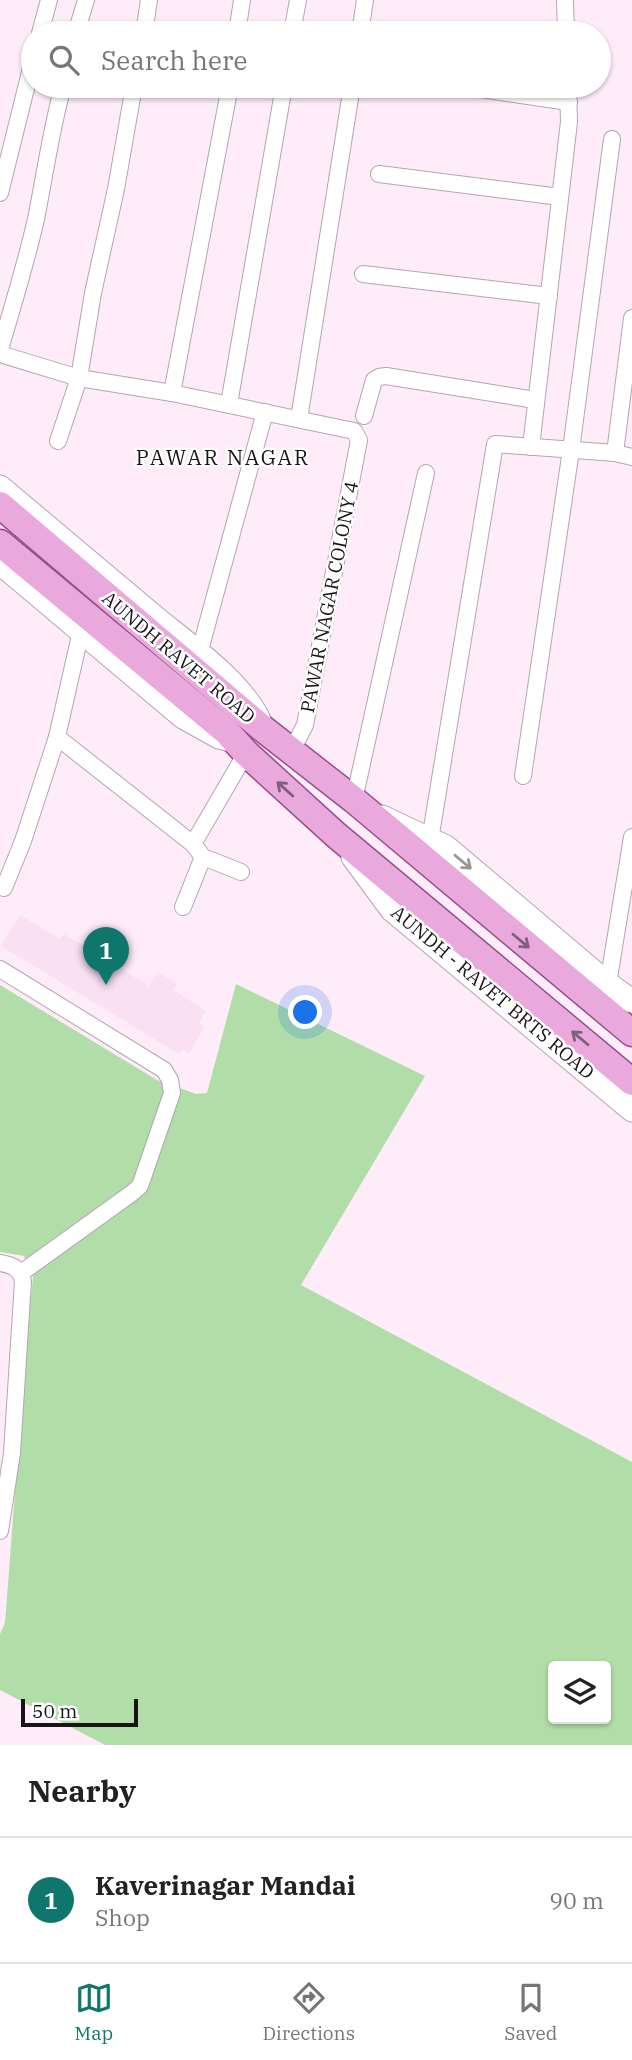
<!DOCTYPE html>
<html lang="en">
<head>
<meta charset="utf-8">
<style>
  body { margin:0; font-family:"IBM Plex Serif",serif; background:#f2f2f2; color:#222 }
  .controls { position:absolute; right:21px; bottom:21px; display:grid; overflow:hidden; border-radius:7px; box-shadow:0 2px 5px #0004 }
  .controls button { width:63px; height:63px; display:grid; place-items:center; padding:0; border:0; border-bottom:2px solid #e0e0e0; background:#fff; color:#222; font:35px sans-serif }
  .scale { position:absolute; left:21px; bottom:18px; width:117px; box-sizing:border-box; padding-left:7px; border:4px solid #191317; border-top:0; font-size:19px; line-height:24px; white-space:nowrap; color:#191317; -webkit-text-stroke:5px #fff; paint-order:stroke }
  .you { position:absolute; left:306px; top:1013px; width:24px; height:24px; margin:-18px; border:5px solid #fff; border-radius:50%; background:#1a73e8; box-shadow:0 0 0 10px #1a73e833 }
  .badge { display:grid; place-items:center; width:46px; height:46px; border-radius:50%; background:#0f766e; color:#fff; font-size:23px; font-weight:700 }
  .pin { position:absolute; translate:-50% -58px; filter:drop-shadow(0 2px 4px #0008) }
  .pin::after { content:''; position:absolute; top:37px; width:24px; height:21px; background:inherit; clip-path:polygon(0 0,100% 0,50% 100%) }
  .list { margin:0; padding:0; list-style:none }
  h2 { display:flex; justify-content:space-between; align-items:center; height:91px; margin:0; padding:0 28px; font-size:30px }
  h2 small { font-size:23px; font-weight:400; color:#767676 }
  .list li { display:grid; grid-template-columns:46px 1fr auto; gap:21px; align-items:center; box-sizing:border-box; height:126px; padding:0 28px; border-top:2px solid #e0e0e0 }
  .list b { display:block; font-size:26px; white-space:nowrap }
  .list p { margin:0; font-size:23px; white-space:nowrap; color:#767676 }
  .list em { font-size:23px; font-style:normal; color:#767676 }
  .icon { flex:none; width:38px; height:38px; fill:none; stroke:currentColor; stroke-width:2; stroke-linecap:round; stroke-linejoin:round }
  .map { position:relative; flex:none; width:632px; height:1745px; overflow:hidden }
  .search { position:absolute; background:#fff; box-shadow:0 2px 5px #0004; left:21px; right:21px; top:21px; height:77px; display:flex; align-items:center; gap:18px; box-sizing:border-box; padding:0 24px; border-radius:38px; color:#767676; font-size:26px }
  .sheet { height:217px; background:#fff }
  nav { display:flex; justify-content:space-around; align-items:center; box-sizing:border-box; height:98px; border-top:2px solid #e0e0e0; background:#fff; font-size:19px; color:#767676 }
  nav a { display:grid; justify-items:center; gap:4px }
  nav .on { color:#0f766e }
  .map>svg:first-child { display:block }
  .built { fill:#f9e0f3 }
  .green { fill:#b1dda8; fill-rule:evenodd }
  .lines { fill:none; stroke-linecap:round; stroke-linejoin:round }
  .street-casing { stroke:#b5a4b1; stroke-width:18 }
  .secondary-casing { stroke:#b5a4b1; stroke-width:25 }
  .primary-casing { stroke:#974f89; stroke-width:29 }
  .street { stroke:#fff; stroke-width:16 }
  .secondary { stroke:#fff; stroke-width:23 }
  .primary { stroke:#e9a9dd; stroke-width:26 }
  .oneway { stroke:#815e7a }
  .oneway2 { stroke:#989597 }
  .labels { text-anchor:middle; stroke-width:5; stroke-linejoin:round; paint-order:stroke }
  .street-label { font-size:19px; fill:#191317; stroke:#fff }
  .neighbourhood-label { font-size:21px; letter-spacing:2px; fill:#191317; stroke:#fff }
</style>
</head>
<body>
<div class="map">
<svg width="632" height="1745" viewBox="0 0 632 1745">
  <rect width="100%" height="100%" fill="#feecf9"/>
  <polygon class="built" points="20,915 60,939 64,934 149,986 158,972 177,984 173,990 206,1011 199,1022 204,1028 189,1053 182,1050 179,1054 1,946"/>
  <path class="green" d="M236,984L425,1076L301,1285L632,1462V1745H105L0,1690V1634L5,1623L27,1335L33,1277L24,1256L0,1252V985L157,1080L196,1094L207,1093ZM553,1666H606V1719H553Z"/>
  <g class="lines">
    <g class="street-casing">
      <g id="street">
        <polyline points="565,0 566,33"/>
        <polyline points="40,33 49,0"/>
        <polyline points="76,33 86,0"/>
        <polyline points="144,33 149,0"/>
        <polyline points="237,33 242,0"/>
        <polyline points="292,33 298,0"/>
        <polyline points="360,33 365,0"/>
        <polyline points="460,86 569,102"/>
        <polyline points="379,174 560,197"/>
        <polyline points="0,193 33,60"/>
        <polyline points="363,274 549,296"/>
        <polyline points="632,318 615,453 632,457"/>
        <path d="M0,349C13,306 26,263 36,219C45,174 51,130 63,86"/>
        <polyline points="0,354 79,378 172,393 354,431 359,440 305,725 291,752"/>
        <polyline points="172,393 230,86"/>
        <polyline points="229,404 284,86"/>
        <polyline points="364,416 374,380 379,377 386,376 535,400"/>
        <polyline points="299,419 352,86"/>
        <polyline points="58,441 79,378 93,293 116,189 134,86"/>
        <polyline points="531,447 569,122 568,86"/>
        <polyline points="199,654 265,412"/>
        <polyline points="57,737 193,844 203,857 241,872"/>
        <polyline points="523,776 571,450 612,139"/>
        <polyline points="354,800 426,473"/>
        <polyline points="430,840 495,444 615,453"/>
        <polyline points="193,844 246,753"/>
        <polyline points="0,886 4,888 23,841 57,737 81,631"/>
        <polyline points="183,907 203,857"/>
        <polyline points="0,969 164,1070 170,1080 172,1093 140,1186 132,1193 21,1273"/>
        <polyline points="608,984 632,837"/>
        <path d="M0,1263C12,1265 20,1268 23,1281L12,1453L0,1531"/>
      </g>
    </g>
    <g class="secondary-casing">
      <g id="secondary">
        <path d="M0,487C52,531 105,575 157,619C190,646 241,682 259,720"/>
        <polyline points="0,563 183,717 219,737 227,739"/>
        <polyline points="382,817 446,847 608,984 632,1001"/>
        <polyline points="353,857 392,910 632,1110"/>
      </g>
    </g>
    <g class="primary-casing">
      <g id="primary">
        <polyline points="0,505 262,728 354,800 632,1033"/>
        <polyline points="0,543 227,732 246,753 336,835 632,1082"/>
      </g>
    </g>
    <use href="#street" class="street"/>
    <use href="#secondary" class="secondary"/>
    <use href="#primary" class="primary"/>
  </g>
  <defs><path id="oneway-shaft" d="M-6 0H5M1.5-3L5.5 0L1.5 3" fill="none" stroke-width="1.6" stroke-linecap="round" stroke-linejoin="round" transform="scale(1.75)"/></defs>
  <g class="oneway">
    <use href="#oneway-shaft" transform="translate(285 789) rotate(-138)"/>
    <use href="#oneway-shaft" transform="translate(521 941) rotate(40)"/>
    <use href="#oneway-shaft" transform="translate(580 1038) rotate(-140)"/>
  </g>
  <use class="oneway2" href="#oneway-shaft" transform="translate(463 862) rotate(40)"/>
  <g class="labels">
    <g class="street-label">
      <text transform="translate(329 597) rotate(-79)" y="7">PAWAR NAGAR COLONY 4</text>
      <text transform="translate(179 657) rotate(40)" y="7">AUNDH RAVET ROAD</text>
      <text transform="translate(493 992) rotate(40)" y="7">AUNDH - RAVET BRTS ROAD</text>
    </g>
    <g class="neighbourhood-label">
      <text x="223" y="465">PAWAR NAGAR</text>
    </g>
  </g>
</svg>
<div class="controls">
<button><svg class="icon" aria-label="layers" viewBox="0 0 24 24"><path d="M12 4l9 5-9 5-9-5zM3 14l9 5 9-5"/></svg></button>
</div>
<div class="scale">50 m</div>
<div class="you"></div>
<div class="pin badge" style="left:106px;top:985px">1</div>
<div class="search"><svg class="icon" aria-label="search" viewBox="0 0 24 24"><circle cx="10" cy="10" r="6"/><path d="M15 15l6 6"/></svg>Search here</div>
</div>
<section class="sheet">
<h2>Nearby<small></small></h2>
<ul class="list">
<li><span class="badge">1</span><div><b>Kaverinagar Mandai</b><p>Shop</p></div><em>90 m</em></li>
</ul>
</section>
<nav>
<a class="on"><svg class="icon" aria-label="map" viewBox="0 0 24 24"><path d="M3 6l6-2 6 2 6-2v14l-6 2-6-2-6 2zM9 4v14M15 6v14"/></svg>Map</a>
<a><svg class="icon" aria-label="directions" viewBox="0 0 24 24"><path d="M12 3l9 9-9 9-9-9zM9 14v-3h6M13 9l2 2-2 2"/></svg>Directions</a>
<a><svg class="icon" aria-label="saved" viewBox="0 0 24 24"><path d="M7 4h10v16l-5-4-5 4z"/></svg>Saved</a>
</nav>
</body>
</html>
